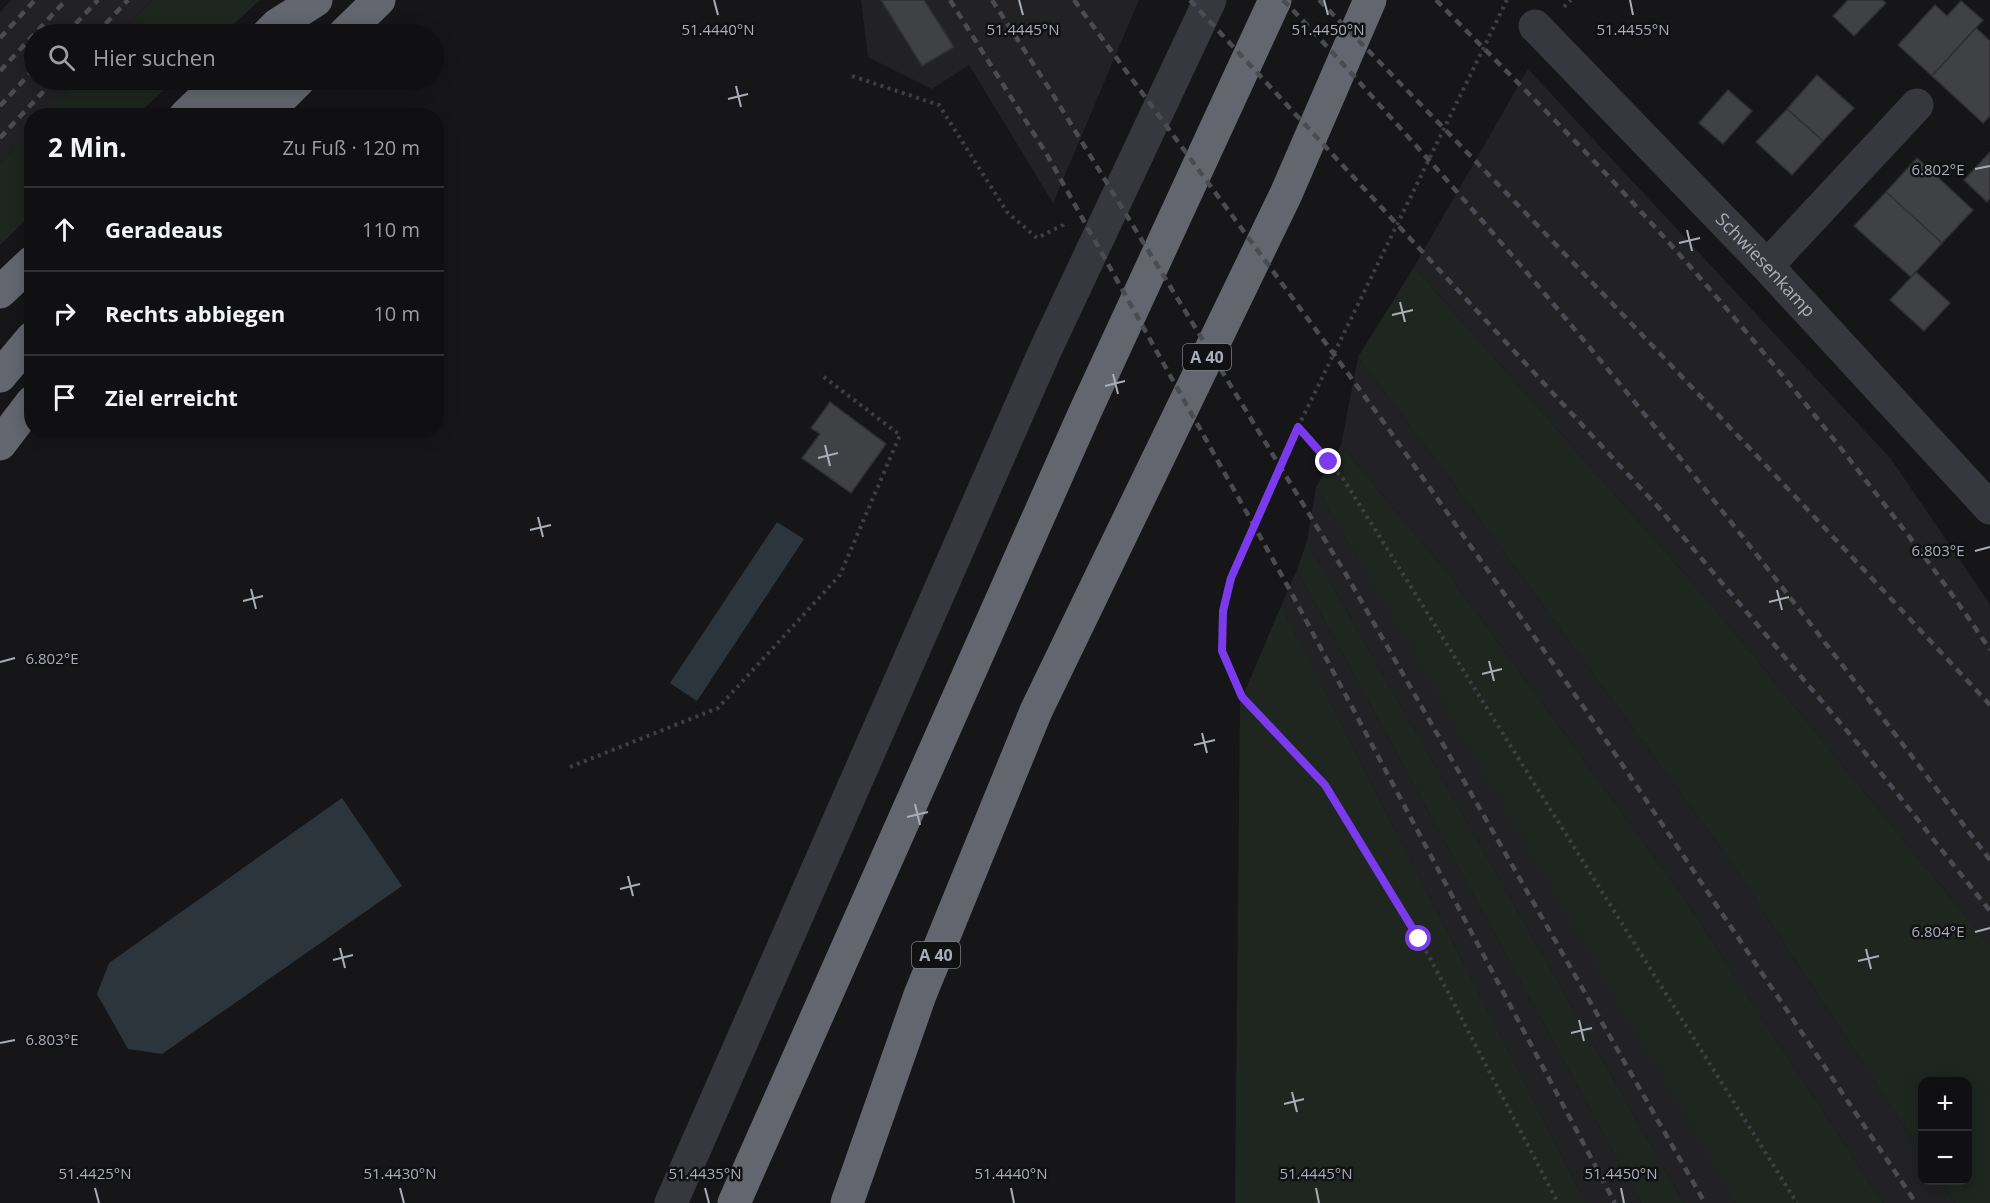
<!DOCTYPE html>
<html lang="de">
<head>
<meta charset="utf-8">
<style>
  body { margin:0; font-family:"Open Sans",sans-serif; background:#1e1e20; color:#f1f3f6 }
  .controls { position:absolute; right:18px; bottom:18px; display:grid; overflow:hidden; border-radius:12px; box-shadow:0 3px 15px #0003 }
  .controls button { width:54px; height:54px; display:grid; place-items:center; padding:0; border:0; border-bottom:2px solid #303032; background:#101012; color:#f1f3f6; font:30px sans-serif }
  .stop { position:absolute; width:18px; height:18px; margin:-14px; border:4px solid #7c3aed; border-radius:50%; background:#fff }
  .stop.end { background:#7c3aed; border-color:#fff; box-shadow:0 2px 6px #0008 }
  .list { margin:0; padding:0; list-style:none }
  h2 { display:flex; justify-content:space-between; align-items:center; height:78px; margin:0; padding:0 24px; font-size:26px }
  h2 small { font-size:20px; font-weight:400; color:#9c9d9f }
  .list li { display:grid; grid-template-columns:39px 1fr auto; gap:18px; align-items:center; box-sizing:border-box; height:84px; padding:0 24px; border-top:2px solid #303032 }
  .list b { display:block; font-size:22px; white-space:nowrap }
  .list em { font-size:20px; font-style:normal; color:#9c9d9f }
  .icon { flex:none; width:33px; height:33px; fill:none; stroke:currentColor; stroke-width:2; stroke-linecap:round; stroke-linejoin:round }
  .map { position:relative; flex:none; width:1990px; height:1203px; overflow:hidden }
  .search { position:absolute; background:#101012; box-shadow:0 3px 15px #0003; left:24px; top:24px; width:420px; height:66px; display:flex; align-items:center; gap:15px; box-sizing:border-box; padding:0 21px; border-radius:33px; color:#9c9d9f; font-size:22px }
  .panel { position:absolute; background:#101012; box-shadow:0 3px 15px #0003; left:24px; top:108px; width:420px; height:330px; border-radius:24px }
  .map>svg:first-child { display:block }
  .built { fill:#222225 }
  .green { fill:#1e261f }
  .water { fill:#2c353c }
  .building { fill:#404145; stroke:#303034; stroke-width:1.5 }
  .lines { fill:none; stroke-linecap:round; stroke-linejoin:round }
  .path { stroke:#3d3f44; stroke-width:4; stroke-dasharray:3 4.5; stroke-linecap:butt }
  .minor { stroke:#37383d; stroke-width:33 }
  .highway { stroke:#63666e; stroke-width:33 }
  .rail { stroke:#4a4c52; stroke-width:4.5; stroke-dasharray:8 6; stroke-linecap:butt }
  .route { stroke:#7c3aed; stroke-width:8 }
  .ticks { fill:none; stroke:#a8adb8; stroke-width:2 }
  .labels { text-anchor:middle; stroke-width:5; stroke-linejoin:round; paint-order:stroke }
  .shield { fill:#111113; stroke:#7b7e86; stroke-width:1.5 }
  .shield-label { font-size:16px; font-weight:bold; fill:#a8adb8 }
  .street-label { font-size:18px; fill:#a8adb8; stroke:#111113 }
  .ticks-label { font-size:15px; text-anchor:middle; fill:#a8adb8; stroke:#111113; stroke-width:5; stroke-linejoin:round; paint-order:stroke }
</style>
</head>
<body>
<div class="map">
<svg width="1990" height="1203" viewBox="0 0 1990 1203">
  <rect width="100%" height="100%" fill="#161618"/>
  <g class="built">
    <polygon points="11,0 152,0 120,34 34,34 34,80 78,80 45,115 32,116 31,130 0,164 0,12"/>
    <polygon points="861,0 1139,0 1053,203 969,65 932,89 868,57"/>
    <polygon points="1528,69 1891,459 1990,604 1990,946 1708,600 1414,267"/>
    <polygon points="1358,357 1461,494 1731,862 1922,1154 1922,1180 1940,1181 1955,1203 1883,1203 1680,892 1447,572 1341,445"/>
    <polygon points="1316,487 1711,1157 1736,1203 1684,1203 1307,541"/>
    <polygon points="1297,570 1641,1203 1586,1203 1281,606"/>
  </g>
  <g class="green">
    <polygon points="152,0 260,0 223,34 120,34"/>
    <polygon points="78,80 175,80 137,115 45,115"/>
    <polygon points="31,130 31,215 0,245 0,164"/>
    <polygon points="1414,267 1708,600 1990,946 1990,1203 1955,1203 1940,1181 1968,1180 1968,1082 1922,1082 1922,1154 1731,862 1461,494 1358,357"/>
    <polygon points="1341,445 1447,572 1680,892 1883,1203 1736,1203 1316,487"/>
    <polygon points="1307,541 1684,1203 1641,1203 1297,570"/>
    <polygon points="1281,606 1586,1203 1235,1203 1240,703"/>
  </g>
  <g class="water">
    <polygon points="777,522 804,539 697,701 670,683"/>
    <polygon points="342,798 402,886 162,1054 128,1049 97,994 109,963"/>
  </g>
  <g class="building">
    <polygon points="881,0 924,0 954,47 922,66"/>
    <polygon points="1848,0 1882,0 1886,3 1854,36 1833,16"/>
    <polygon points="1961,1 1983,20 1932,76 1898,45 1935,5 1947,16"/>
    <polygon points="1976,28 1990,41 1990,116 1983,123 1932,76"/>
    <polygon points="1817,75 1854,108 1823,141 1787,109"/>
    <polygon points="1728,90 1752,111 1723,144 1699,123"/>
    <polygon points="1787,109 1823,141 1792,175 1756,142"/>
    <polygon points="1990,152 1990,198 1987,202 1964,180"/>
    <polygon points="1917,158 1973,210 1942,243 1886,192"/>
    <polygon points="1886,192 1942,243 1911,277 1854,226"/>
    <polygon points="1916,272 1950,303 1924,331 1890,300"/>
    <polygon points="830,402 886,444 851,493 802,458 820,434 811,428"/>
  </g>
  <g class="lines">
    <g class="path">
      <polyline points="1507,0 1298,427 1231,578 1223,611 1222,651 1242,697 1325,785 1430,958 1558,1203"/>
      <polyline points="1564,7 1571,0"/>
      <polyline points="852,76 939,105 1007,212 1037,238 1063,225 1065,222"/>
      <polyline points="1298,427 1344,480 1797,1203"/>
      <polyline points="570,767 718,708 840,575 900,435 820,374"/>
    </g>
    <g class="minor">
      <path id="s1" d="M1535,26L1767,266L1990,508"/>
      <polyline points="1767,266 1917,105"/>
      <polyline points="671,1203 1044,353 1210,0"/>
    </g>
    <g class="highway">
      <polyline points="268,34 277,25 316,0"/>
      <polyline points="344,34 379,0"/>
      <polyline points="185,116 222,80"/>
      <polyline points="228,116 261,80"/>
      <polyline points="263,116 299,80"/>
      <polyline points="0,292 32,262"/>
      <polyline points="0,376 32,338"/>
      <polyline points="0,444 32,402"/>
      <polyline points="734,1203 1085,412 1275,0"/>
      <polyline points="847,1203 920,995 1036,711 1286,194 1370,0"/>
    </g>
    <g class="rail">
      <polyline points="950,0 1046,153 1291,592 1615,1203"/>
      <polyline points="992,0 1052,93 1347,576 1705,1203"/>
      <polyline points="1074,0 1385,424 1585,709 1916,1203"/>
      <polyline points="1190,0 1658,507 1858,744 1990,911"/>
      <path d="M1283,0C1330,48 1374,99 1419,149C1622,376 1807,616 1990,860"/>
      <path d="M1319,0C1546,232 1769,467 1990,705"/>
      <path d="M1436,0C1498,63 1562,126 1622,191C1708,284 1790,382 1867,482C1910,537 1952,592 1990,650"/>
      <polyline points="66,34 98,0"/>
      <polyline points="96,34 128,0"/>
      <polyline points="0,38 35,0"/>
      <polyline points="0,71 66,0"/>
      <polyline points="0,106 34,69"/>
      <polyline points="0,138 54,80"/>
    </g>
  </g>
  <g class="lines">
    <polyline class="route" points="1329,462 1298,427 1231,578 1223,611 1222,651 1242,697 1325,785 1419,939"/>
  </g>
  <path class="ticks" d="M714,0L718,15M1019,0L1023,15M1324,0L1328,15M1630,0L1633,15M736,86L741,107M728,99L748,94M1975,169L1990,166M1687,230L1692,251M1679,243L1700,238M1400,302L1405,322M1392,315L1413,310M1113,374L1118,394M1105,386L1125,381M825,445L830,466M818,458L838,453M538,517L543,537M530,530L551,525M1975,551L1990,547M251,589L256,609M1777,590L1782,610M243,601L263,596M1769,602L1789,597M1489,661L1494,681M0,662L15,658M1482,674L1502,669M1202,733L1207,753M1194,745L1215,740M915,804L920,825M907,817L928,812M628,876L633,896M620,889L640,884M1975,932L1990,928M340,948L345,968M1866,949L1871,969M333,960L353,955M1858,961L1879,956M1579,1020L1584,1041M1571,1033L1592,1028M0,1043L15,1040M1292,1092L1297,1112M1284,1104L1304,1099M95,1188L99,1203M400,1188L404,1203M705,1188L709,1203M1011,1188L1014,1203M1316,1188L1319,1203M1621,1188L1624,1203"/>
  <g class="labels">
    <g class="shield">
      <rect x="1183" y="344" width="48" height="26" rx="4.5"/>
      <rect x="912" y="942" width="48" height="26" rx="4.5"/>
    </g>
    <g class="shield-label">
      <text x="1207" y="363">A 40</text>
      <text x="936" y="961">A 40</text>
    </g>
    <g class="street-label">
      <text dy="6" stroke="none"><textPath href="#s1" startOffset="332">Schwiesenkamp</textPath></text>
    </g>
  </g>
  <g class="ticks-label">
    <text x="718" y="35">51.4440°N</text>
    <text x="1023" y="35">51.4445°N</text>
    <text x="1328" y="35">51.4450°N</text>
    <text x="1633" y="35">51.4455°N</text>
    <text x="1938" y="175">6.802°E</text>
    <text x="1938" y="556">6.803°E</text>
    <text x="52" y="664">6.802°E</text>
    <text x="1938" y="937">6.804°E</text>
    <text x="52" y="1045">6.803°E</text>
    <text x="95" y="1179">51.4425°N</text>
    <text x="400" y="1179">51.4430°N</text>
    <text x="705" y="1179">51.4435°N</text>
    <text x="1011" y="1179">51.4440°N</text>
    <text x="1316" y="1179">51.4445°N</text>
    <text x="1621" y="1179">51.4450°N</text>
  </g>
</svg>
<div class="controls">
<button>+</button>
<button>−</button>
</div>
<div class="stop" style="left:1419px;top:939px"></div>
<div class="stop end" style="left:1329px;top:462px"></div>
<div class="search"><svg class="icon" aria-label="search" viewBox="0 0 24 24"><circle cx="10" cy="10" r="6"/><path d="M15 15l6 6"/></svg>Hier suchen</div>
<section class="panel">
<h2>2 Min.<small>Zu Fuß · 120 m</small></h2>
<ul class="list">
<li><svg class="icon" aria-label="ahead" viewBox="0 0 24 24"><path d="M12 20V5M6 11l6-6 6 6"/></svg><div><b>Geradeaus</b></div><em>110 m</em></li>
<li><svg class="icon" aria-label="right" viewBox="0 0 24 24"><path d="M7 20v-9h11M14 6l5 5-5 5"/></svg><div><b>Rechts abbiegen</b></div><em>10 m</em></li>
<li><svg class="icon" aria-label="arrive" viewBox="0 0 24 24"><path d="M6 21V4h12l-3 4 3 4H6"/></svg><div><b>Ziel erreicht</b></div></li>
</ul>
</section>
</div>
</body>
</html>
